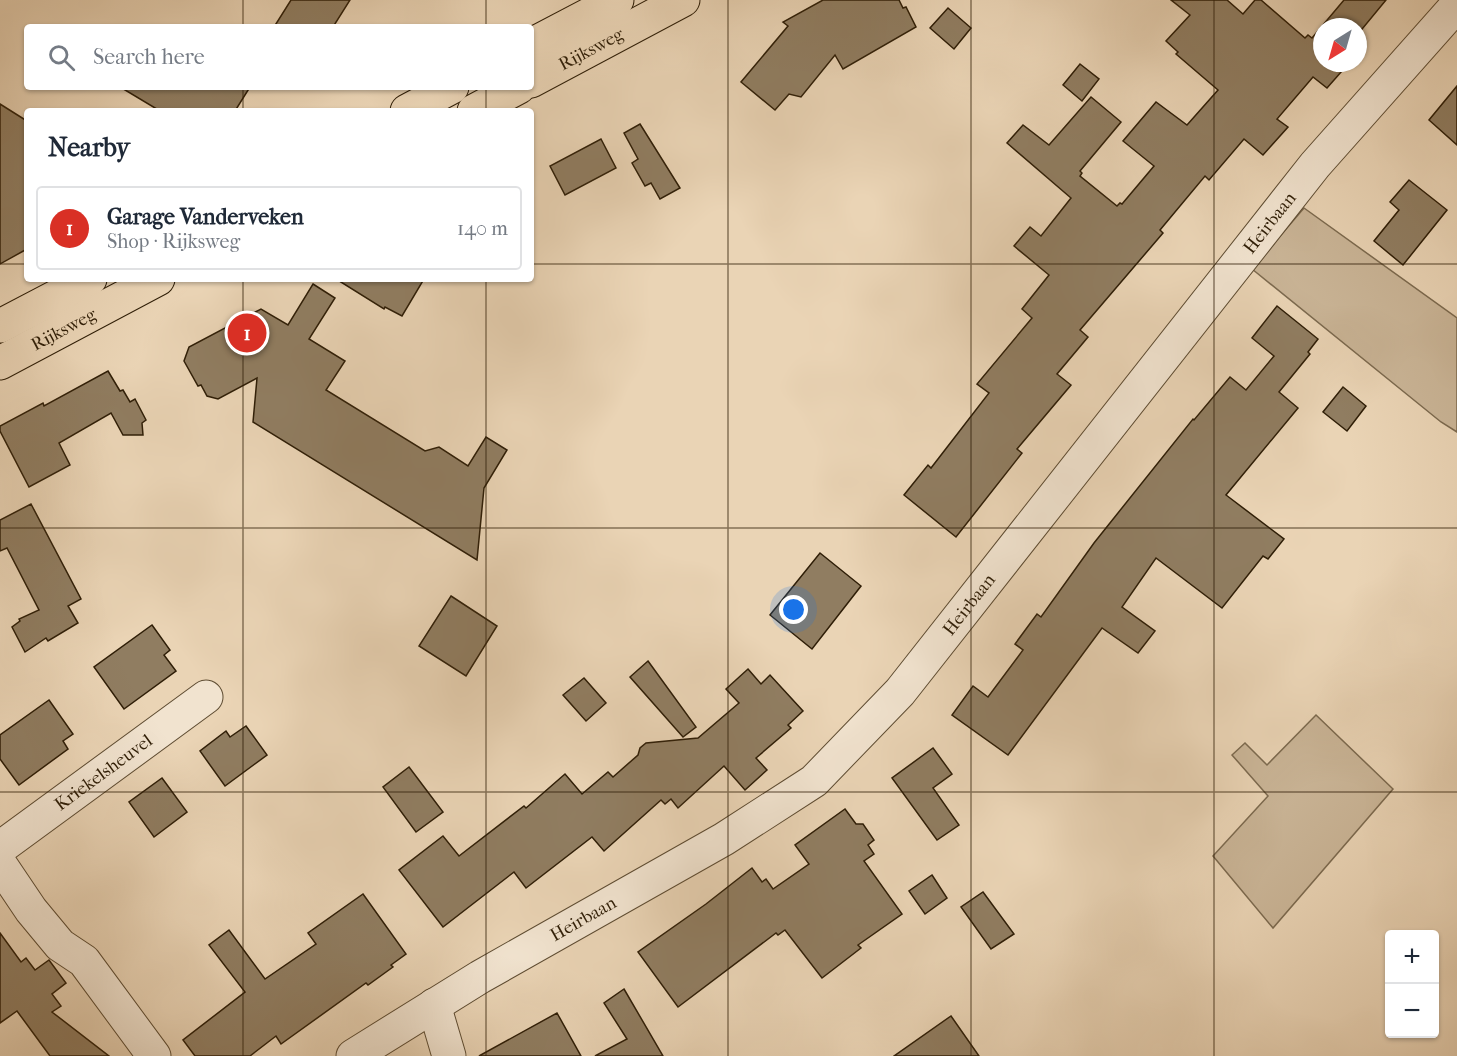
<!DOCTYPE html>
<html lang="en">
<head>
<meta charset="utf-8">
<style>
  body { margin:0; font-family:"IM FELL French Canon",serif; background:#f6f6f7; color:#1f2937 }
  .controls { position:absolute; right:18px; bottom:18px; display:grid; overflow:hidden; border-radius:6px; box-shadow:0 2px 4px #0004 }
  .controls button { width:54px; height:54px; display:grid; place-items:center; padding:0; border:0; border-bottom:2px solid #e0e1e3; background:#fff; color:#1f2937; font:30px sans-serif }
  .compass { position:absolute; left:1313px; top:18px; width:54px; height:54px; border-radius:50%; background:#fff; box-shadow:0 2px 4px #0004; rotate:217deg }
  .you { position:absolute; left:794px; top:610px; width:21px; height:21px; margin:-15px; border:4px solid #fff; border-radius:50%; background:#1a73e8; box-shadow:0 0 0 9px #1a73e833 }
  .badge { display:grid; place-items:center; width:39px; height:39px; border-radius:50%; background:#d93025; color:#fff; font-size:20px; font-weight:700 }
  .pin { position:absolute; translate:-50% -50%; border:3px solid #fff; box-shadow:0 2px 6px #0006 }
  .list { margin:0; padding:0; list-style:none }
  h2 { display:flex; justify-content:space-between; align-items:center; height:78px; margin:0; padding:0 24px; font-size:26px }
  h2 small { font-size:20px; font-weight:400; color:#747a83 }
  .list li { display:grid; grid-template-columns:39px 1fr auto; gap:18px; align-items:center; box-sizing:border-box; height:84px; margin:0 12px 12px; padding:0 12px; border:2px solid #e0e1e3; border-radius:6px }
  .list b { display:block; font-size:22px; white-space:nowrap }
  .list p { margin:0; font-size:20px; white-space:nowrap; color:#747a83 }
  .list em { font-size:20px; font-style:normal; color:#747a83 }
  .icon { flex:none; width:33px; height:33px; fill:none; stroke:currentColor; stroke-width:2; stroke-linecap:round; stroke-linejoin:round }
  .map { position:relative; flex:none; width:1457px; height:1056px; overflow:hidden }
  .search { position:absolute; background:#fff; box-shadow:0 2px 4px #0004; left:24px; top:24px; width:510px; height:66px; display:flex; align-items:center; gap:15px; box-sizing:border-box; padding:0 21px; border-radius:6px; color:#747a83; font-size:22px }
  .panel { position:absolute; background:#fff; box-shadow:0 2px 4px #0004; left:24px; top:108px; width:510px; height:174px; border-radius:6px }
  .map>svg:first-child { display:block }
  .green { fill:#cab597; stroke:#7c6a4f; stroke-width:1.5 }
  .building { fill:#907d61; stroke:#2f1e07; stroke-width:1.5 }
  .lines { fill:none; stroke-linecap:round; stroke-linejoin:round }
  .minor-casing { stroke:#5e4c32; stroke-width:35 }
  .major-casing { stroke:#2f1e07; stroke-width:35 }
  .minor { stroke:#f1e3cf; stroke-width:33 }
  .major { stroke:#ead4b5; stroke-width:33 }
  .grid { fill:none; stroke:#2f1e07; stroke-width:1.5; stroke-opacity:0.55 }
  .labels { text-anchor:middle; stroke-width:5; stroke-linejoin:round; paint-order:stroke }
  .street-label { font-size:18px; fill:#2f1e07; stroke:#f1e3cf }
</style>
</head>
<body>
<div class="map">
<svg width="1457" height="1056" viewBox="0 0 1457 1056">
  <rect width="100%" height="100%" fill="#ead4b5"/>
  <filter id="stains"><feTurbulence type="fractalNoise" baseFrequency=".00333" numOctaves="4"/><feColorMatrix values="0 0 0 0 .2 0 0 0 0 .09 0 0 0 0 .02 0 0 0 .5 -.17"/></filter>
  <radialGradient id="worn" r=".72"><stop offset=".6" stop-color="#630" stop-opacity="0"/><stop offset="1" stop-color="#630" stop-opacity=".3"/></radialGradient>
  <g class="green">
    <polygon points="1304,208 1457,318 1457,432 1441,422 1252,269"/>
    <polygon points="1316,715 1393,789 1273,928 1213,856 1268,796 1232,755 1245,743 1267,765"/>
  </g>
  <g class="building">
    <polygon points="291,0 350,0 333,27 274,27"/>
    <polygon points="823,0 899,0 903,8 906,7 916,27 843,69 835,55 801,97 789,94 775,110 741,82 788,26 783,22"/>
    <polygon points="1171,0 1227,0 1243,14 1255,0 1261,0 1305,38 1308,35 1312,38 1344,0 1386,0 1358,34 1358,27 1322,27 1322,63 1349,63 1327,88 1313,77 1277,119 1288,127 1263,155 1244,139 1209,180 1205,176 1160,230 1163,233 1080,330 1088,337 1057,374 1071,385 1017,449 1022,453 956,537 904,495 928,465 931,468 989,393 977,384 1032,318 1022,309 1049,275 1014,246 1030,227 1041,236 1071,198 1007,143 1023,125 1049,145 1091,97 1121,122 1080,171 1082,173 1080,176 1117,206 1120,203 1122,204 1154,166 1123,141 1156,102 1187,125 1218,90 1176,54 1178,52 1166,41 1190,15"/>
    <polygon points="948,8 971,28 954,49 930,28"/>
    <polygon points="1080,64 1099,79 1082,101 1063,85"/>
    <polygon points="1457,86 1457,145 1429,120"/>
    <polygon points="120,87 250,87 235,111 160,111"/>
    <polygon points="0,104 27,121 27,249 0,264"/>
    <polygon points="640,124 680,188 660,199 651,183 645,186 632,163 638,159 624,133"/>
    <polygon points="601,139 616,168 565,195 550,166"/>
    <polygon points="1409,180 1447,210 1403,265 1374,241 1399,210 1390,202"/>
    <polygon points="336,279 424,279 402,316 385,307 384,309"/>
    <polygon points="313,284 335,298 309,339 345,361 326,390 425,451 439,447 468,466 486,437 507,450 484,488 477,560 253,422 257,378 218,399 207,396 201,385 198,386 184,361 189,347 261,309 288,325"/>
    <polygon points="1277,306 1318,339 1308,352 1310,354 1279,392 1298,408 1226,495 1284,539 1268,559 1263,556 1222,608 1156,558 1122,607 1155,631 1138,653 1102,628 1008,755 952,715 973,686 988,697 1023,650 1015,644 1037,614 1041,617 1094,543 1193,419 1194,420 1230,377 1246,390 1274,356 1252,338"/>
    <polygon points="108,371 120,391 123,390 130,402 135,399 146,420 142,423 143,435 123,435 111,413 59,443 70,465 29,487 0,431 0,426 43,403 44,406"/>
    <polygon points="1343,387 1366,406 1347,431 1323,412"/>
    <polygon points="31,504 81,599 68,606 78,623 48,641 46,638 25,652 12,627 20,621 19,619 39,610 7,548 0,551 0,520"/>
    <polygon points="820,553 861,586 812,649 770,615"/>
    <polygon points="451,596 497,626 466,676 419,646"/>
    <polygon points="152,625 170,650 164,655 176,671 124,709 94,667"/>
    <polygon points="648,661 696,727 683,737 630,677"/>
    <polygon points="748,669 761,684 770,675 803,711 788,725 791,728 756,758 767,770 745,790 724,766 678,808 671,799 665,804 661,800 604,851 592,837 526,888 514,872 443,927 399,870 443,836 459,856 524,806 526,808 565,774 582,794 608,772 613,777 638,755 640,748 646,743 698,738 739,703 726,689"/>
    <polygon points="584,678 606,703 586,721 563,695"/>
    <polygon points="49,700 73,734 63,741 68,749 19,785 0,759 0,735"/>
    <polygon points="246,726 267,755 225,786 200,751 226,731 230,737"/>
    <polygon points="933,748 952,774 933,788 959,825 937,840 892,778"/>
    <polygon points="409,767 443,812 416,832 383,787"/>
    <polygon points="162,778 187,812 154,837 129,802"/>
    <polygon points="845,809 856,824 863,824 874,840 868,845 874,854 864,861 902,914 858,945 861,948 822,978 785,930 778,935 776,933 678,1007 638,952 706,904 752,868 762,882 766,879 773,889 809,864 795,845"/>
    <polygon points="932,875 947,898 925,914 909,891"/>
    <polygon points="983,892 1014,934 991,949 961,907"/>
    <polygon points="363,894 406,954 391,965 393,967 368,985 366,983 281,1044 276,1036 250,1056 195,1056 183,1040 245,992 209,945 229,930 265,979 316,944 308,933"/>
    <polygon points="0,933 21,962 26,958 35,970 49,960 66,983 52,994 61,1006 52,1012 109,1056 50,1056 17,1011 0,1023"/>
    <polygon points="624,989 663,1056 595,1056 627,1039 604,1003"/>
    <polygon points="557,1013 581,1056 479,1056"/>
    <polygon points="951,1016 979,1056 894,1056"/>
  </g>
  <g class="lines">
    <g class="minor-casing">
      <g id="minor">
        <path id="s1" d="M0,848L206,697"/>
        <polyline points="0,864 31,910 60,945 84,961 154,1056"/>
        <polyline points="434,1005 449,1056"/>
        <path id="s2" d="M353,1056L480,977L724,839L814,781L900,692L1315,165L1457,5"/>
      </g>
    </g>
    <g class="major-casing">
      <g id="major">
        <polyline points="531,45 617,0"/>
        <path id="s3" d="M531,81L683,0"/>
        <polyline points="407,111 452,87"/>
        <polyline points="474,111 519,87"/>
        <polyline points="0,326 90,279"/>
        <path id="s4" d="M0,363L158,279"/>
      </g>
    </g>
    <use href="#minor" class="minor"/>
    <use href="#major" class="major"/>
  </g>
  <path class="grid" d="M243,0V27M486,0V27M728,0V1056M971,0V1056M1214,0V1056M243,87V111M486,87V111M0,264H27M531,264H1457M243,279V1056M486,279V1056M0,528H1457M0,792H1457"/>
  <g class="labels">
    <g class="street-label">
      <text dy="6" stroke="none"><textPath href="#s3" startOffset="68">Rijksweg</textPath></text>
      <text dy="6" stroke="none"><textPath href="#s2" startOffset="1258">Heirbaan</textPath></text>
      <text dy="6" stroke="none"><textPath href="#s4" startOffset="72">Rijksweg</textPath></text>
      <text dy="6" stroke="none"><textPath href="#s2" startOffset="772">Heirbaan</textPath></text>
      <text dy="6" stroke="none"><textPath href="#s1" startOffset="128">Kriekelsheuvel</textPath></text>
      <text dy="6" stroke="none"><textPath href="#s2" startOffset="268">Heirbaan</textPath></text>
    </g>
  </g>
  <rect width="100%" height="100%" filter="url(#stains)"/>
  <rect width="100%" height="100%" fill="url(#worn)"/>
</svg>
<div class="controls">
<button>+</button>
<button>−</button>
</div>
<svg class="compass" viewBox="-18 -18 36 36"><path d="M0-13l5 13h-10z" fill="#e53935"/><path d="M0 13l5-13h-10z" fill="#747a83"/></svg>
<div class="you"></div>
<div class="pin badge" style="left:247px;top:333px">1</div>
<div class="search"><svg class="icon" aria-label="search" viewBox="0 0 24 24"><circle cx="10" cy="10" r="6"/><path d="M15 15l6 6"/></svg>Search here</div>
<section class="panel">
<h2>Nearby<small></small></h2>
<ul class="list">
<li><span class="badge">1</span><div><b>Garage Vanderveken</b><p>Shop · Rijksweg</p></div><em>140 m</em></li>
</ul>
</section>
</div>
</body>
</html>
